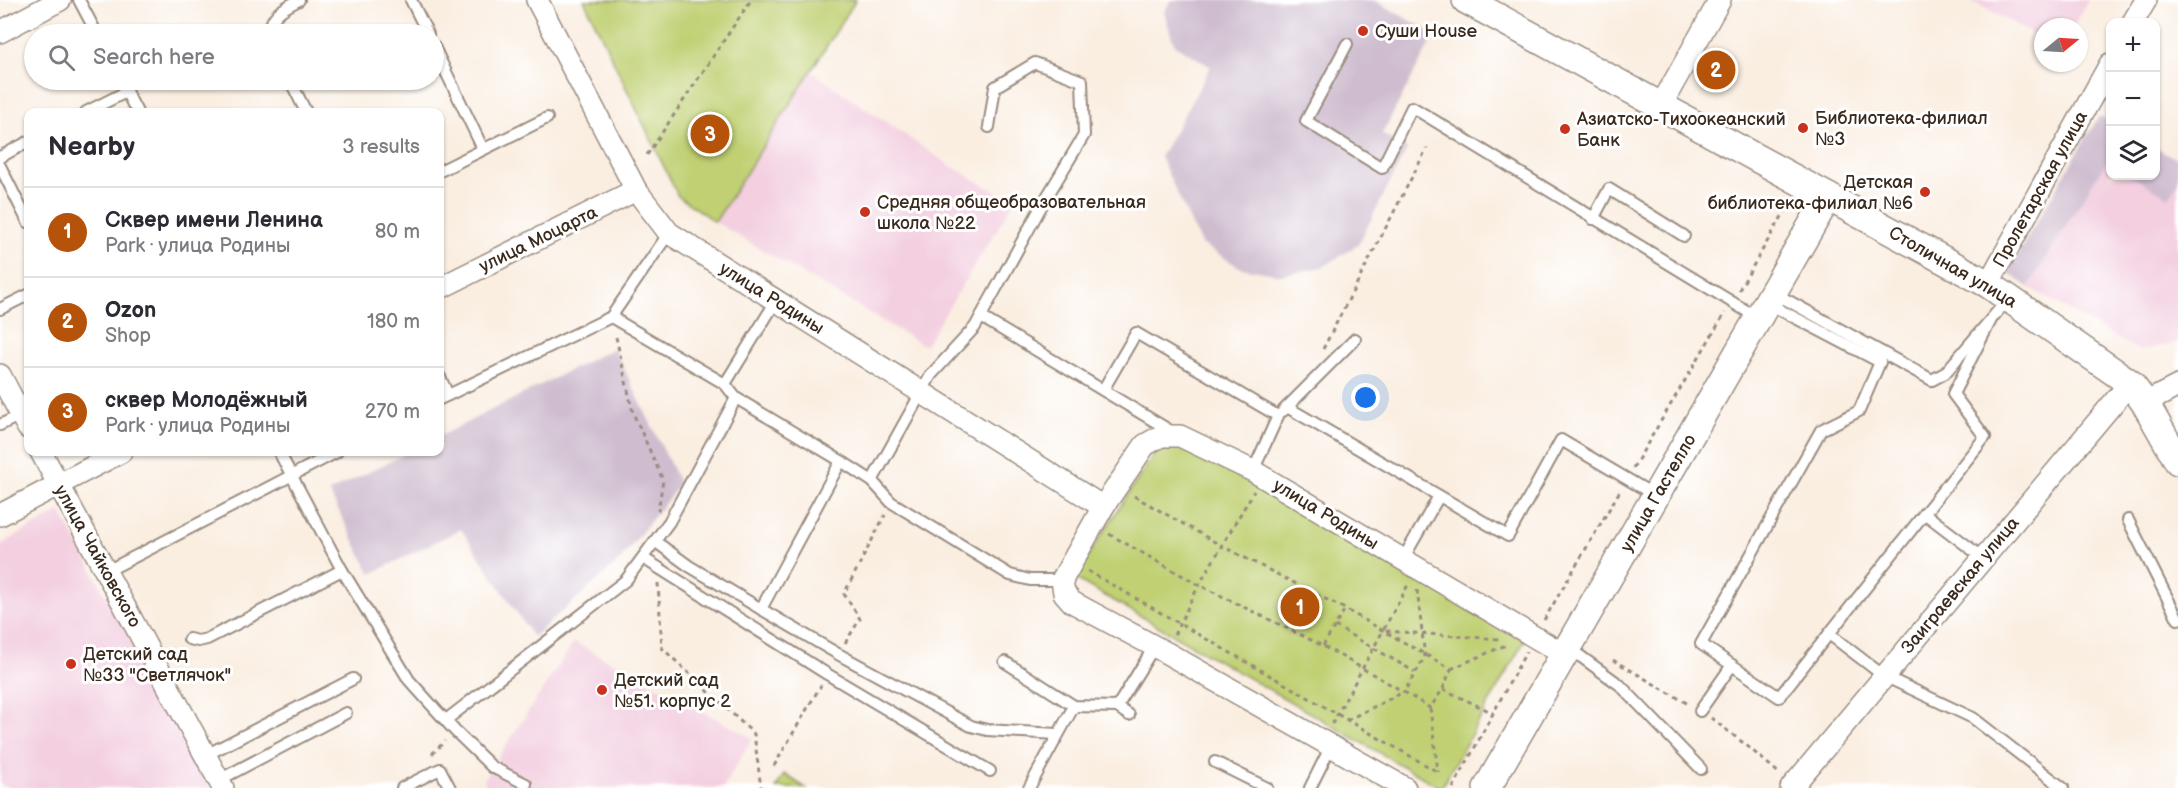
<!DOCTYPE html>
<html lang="en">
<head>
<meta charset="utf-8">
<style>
  body { margin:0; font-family:"Balsamiq Sans",sans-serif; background:#f2f2f3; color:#2b2b33 }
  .controls { position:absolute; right:18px; top:18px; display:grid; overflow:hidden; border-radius:12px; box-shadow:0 2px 4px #0004 }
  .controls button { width:54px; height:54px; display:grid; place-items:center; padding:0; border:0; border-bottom:2px solid #e1e1e2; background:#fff; color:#2b2b33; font:30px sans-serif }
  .compass { position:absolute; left:2034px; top:18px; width:54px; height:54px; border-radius:50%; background:#fff; box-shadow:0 2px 4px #0004; rotate:72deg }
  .you { position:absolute; left:1366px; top:398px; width:21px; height:21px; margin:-15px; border:4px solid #fff; border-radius:50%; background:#1a73e8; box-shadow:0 0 0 9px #1a73e833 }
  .badge { display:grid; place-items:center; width:39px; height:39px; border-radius:50%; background:#b45309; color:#fff; font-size:20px; font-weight:700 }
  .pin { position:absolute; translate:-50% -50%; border:3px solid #fff; box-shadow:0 2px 6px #0006 }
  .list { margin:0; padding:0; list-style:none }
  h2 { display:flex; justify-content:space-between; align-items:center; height:78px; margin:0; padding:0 24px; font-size:26px }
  h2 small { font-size:20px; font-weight:400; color:#7c7c81 }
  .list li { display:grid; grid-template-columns:39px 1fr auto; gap:18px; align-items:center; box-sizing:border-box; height:90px; padding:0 24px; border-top:2px solid #e1e1e2 }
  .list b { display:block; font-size:22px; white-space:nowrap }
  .list p { margin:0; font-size:20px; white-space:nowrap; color:#7c7c81 }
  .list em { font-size:20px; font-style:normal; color:#7c7c81 }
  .icon { flex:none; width:33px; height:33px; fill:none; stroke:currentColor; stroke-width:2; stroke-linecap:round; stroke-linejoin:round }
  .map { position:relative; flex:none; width:2178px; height:788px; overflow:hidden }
  .search { position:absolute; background:#fff; box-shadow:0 2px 4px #0004; left:24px; top:24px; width:420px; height:66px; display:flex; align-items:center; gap:15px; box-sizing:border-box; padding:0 21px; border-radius:33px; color:#7c7c81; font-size:22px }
  .panel { position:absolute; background:#fff; box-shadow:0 2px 4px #0004; left:24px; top:108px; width:420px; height:348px; border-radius:12px }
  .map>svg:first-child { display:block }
  .built { fill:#f3cfe0 }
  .industrial { fill:#cfbdcf }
  .green { fill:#c0d073; stroke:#7e7d48; stroke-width:1.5 }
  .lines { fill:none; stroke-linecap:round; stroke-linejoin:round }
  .service-casing { stroke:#9a8c80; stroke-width:14 }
  .minor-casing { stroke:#9a8c80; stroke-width:24 }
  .tertiary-casing { stroke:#9a8c80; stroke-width:30 }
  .path { stroke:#9a8c80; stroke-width:3; stroke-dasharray:4.5 4.5; stroke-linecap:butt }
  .service { stroke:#fff; stroke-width:10 }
  .minor { stroke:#fff; stroke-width:21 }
  .tertiary { stroke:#fff; stroke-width:27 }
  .poi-dot { fill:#c8321e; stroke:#fff; stroke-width:2 }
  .labels { text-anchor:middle; stroke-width:6; stroke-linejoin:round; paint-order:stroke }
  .poi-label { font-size:18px; fill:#3b2a1e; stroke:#fff; text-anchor:start }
  .street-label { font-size:18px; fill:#3b2a1e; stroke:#fff }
</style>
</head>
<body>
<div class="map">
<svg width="2178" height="788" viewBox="0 0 2178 788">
  <rect width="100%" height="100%" fill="#fff"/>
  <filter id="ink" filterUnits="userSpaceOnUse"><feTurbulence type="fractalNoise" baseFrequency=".0167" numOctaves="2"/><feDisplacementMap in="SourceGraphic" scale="12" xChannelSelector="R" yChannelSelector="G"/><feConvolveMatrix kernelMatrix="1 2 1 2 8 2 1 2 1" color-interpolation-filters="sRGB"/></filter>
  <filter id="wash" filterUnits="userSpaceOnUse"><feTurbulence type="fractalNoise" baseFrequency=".008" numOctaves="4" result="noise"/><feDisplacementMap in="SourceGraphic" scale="24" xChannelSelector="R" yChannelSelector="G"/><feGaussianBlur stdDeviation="1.35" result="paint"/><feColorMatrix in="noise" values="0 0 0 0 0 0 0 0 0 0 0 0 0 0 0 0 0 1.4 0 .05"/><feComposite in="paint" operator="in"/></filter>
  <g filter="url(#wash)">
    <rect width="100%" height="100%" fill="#faeee1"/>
    <g class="built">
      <polygon points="1970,0 2088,0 2073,27 2043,27 2043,40"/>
      <polygon points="811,71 949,165 1014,202 925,346 715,222"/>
      <polygon points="2106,162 2110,164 2110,176 2131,176 2169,196 2178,184 2178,342 2139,351 2028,287"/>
      <polygon points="60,511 210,788 10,788 0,783 0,545"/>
      <polygon points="574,642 752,738 723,788 486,788 484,779"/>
    </g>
    <g class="industrial">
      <polygon points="1171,0 1373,0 1435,34 1382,134 1407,149 1358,245 1323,267 1281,275 1241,268 1201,244 1160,157 1211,67 1174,44 1164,12"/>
      <polygon points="2099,116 2110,122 2110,164 2106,162 2028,287 2007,272"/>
      <polygon points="2156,147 2178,160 2178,184 2169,197 2131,176 2156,176"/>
      <polygon points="614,348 680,484 619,561 533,637 461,529 371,574 329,492 409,452 440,452 440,436"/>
    </g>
    <g class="green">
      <polygon points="584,0 856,0 715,222 678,196"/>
      <polygon points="1166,435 1527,636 1441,788 1074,578"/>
      <polygon points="784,774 806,788 776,788"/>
    </g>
  </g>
  <g filter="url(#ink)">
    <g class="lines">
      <g class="service-casing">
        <g id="service">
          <polyline points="79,0 97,34"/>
          <polyline points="411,0 428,34"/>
          <path d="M270,34C269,15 284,8 299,0"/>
          <polyline points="1347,44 1306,121 1382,168 1412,107 1758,318"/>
          <polyline points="434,47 483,149"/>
          <polyline points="120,80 137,112"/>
          <polyline points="290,80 306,112"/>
          <polyline points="86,112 126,92"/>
          <polyline points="0,157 28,142"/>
          <polyline points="0,166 28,222"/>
          <polyline points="440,171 547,118"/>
          <polyline points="1593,219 1609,189 1684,236"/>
          <polyline points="669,233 611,317 725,384"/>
          <polyline points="1774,293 1932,380 1945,373 2009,298"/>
          <polyline points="1767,303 1880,362 1859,411 1821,430 1701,644 1779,697 1985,437 1953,394 1992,318"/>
          <polyline points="0,309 28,295"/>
          <polyline points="981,317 1174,433"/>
          <polyline points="440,377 448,395"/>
          <polyline points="1103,390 1136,333 1278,416 1253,471"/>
          <polyline points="736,398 841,461"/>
          <polyline points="440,399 611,317"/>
          <polyline points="1287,407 1508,536 1561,440 1656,496"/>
          <polyline points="1283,411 1355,339"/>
          <polyline points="0,425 21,415"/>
          <polyline points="279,452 342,570 409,680 455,731 492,767 526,784"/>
          <polyline points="872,481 931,375 975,327 1042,205 1084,135 1082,81 1035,63 995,87 989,127"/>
          <polyline points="1924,513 1983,558"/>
          <polyline points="2128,520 2178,619"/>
          <polyline points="656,542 689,566 761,609"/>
          <polyline points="643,558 827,674 990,771"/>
          <polyline points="1403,559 1439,496"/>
          <polyline points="107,571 337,452"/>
          <polyline points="1829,634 1884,676 1973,718 2063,788"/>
          <polyline points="189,639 198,641 207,639 342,570"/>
          <polyline points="1569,648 1620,685 1701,769"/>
          <polyline points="1005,662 1074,706 1117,707 1129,715"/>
          <polyline points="1117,707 1154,647"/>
          <polyline points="1700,711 1732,665"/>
          <polyline points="446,720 626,580 669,522 736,398 725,384 776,301"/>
          <polyline points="1057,734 987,730 971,726 838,654 761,609 841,461 872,481 891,502 1010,575 1030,580 1062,580"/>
          <polyline points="206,755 353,679"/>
          <polyline points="1215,762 1267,788"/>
          <polyline points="219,780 346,713"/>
          <polyline points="402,788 440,769 450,788"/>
          <polyline points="1029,788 1074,706"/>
          <polyline points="1310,788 1331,746"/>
        </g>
      </g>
      <g class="minor-casing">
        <g id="minor">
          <polyline points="537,0 636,190 669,233 1103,507"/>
          <polyline points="2133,22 2146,0"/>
          <polyline points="0,32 60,0"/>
          <polyline points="1660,107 1720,0"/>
          <polyline points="1988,284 2110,64"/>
          <polyline points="440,288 636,190"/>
          <polyline points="0,375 28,428"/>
          <polyline points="2145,403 2178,386"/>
          <polyline points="41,452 223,788"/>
          <polyline points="0,515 121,452"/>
          <polyline points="1405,788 1165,652 1072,602 1064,593 1062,580 1103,507 1145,445 1161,436 1180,436 1253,471 1565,655"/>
          <polyline points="1791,788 2130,383"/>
        </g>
      </g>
      <g class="tertiary-casing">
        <g id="tertiary">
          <polyline points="1466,0 1988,284 2130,383 2145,403 2178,461"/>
          <polyline points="1487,788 1828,197"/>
        </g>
      </g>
      <g class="path">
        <polyline points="647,155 751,0"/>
        <polyline points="1739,290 1788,206 1778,198"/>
        <polyline points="616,337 633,413 663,480 658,511"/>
        <polyline points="1323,349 1427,148"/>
        <polyline points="1633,468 1725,313"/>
        <polyline points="1134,496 1222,546 1345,609 1451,669 1443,689 1430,708 1404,692 1425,657 1417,589"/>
        <polyline points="1109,534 1199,585 1323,646 1404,692"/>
        <polyline points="1088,571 1438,772"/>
        <polyline points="658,583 662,648 754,734 761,788"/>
        <polyline points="1544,620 1621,489"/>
        <polyline points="1335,626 1415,672"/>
        <polyline points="1386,631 1499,639"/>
        <polyline points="1174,635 1199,585 1254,491"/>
        <polyline points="845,643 860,619 844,594 885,515"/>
        <polyline points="1323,646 1345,609"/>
        <polyline points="1613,660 1690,705"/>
        <polyline points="1451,669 1508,644"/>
        <polyline points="1443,689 1493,713"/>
        <polyline points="1430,708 1438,772"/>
        <polyline points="1711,718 1746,745 1780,774"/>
        <polyline points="1347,720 1404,692"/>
        <polyline points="1332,724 1408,585"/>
        <polyline points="432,754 445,741"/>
        <polyline points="774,766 821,685"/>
        <polyline points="1453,788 1526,652"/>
      </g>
      <use href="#service" class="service"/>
      <use href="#minor" class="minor"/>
      <use href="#tertiary" class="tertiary"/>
    </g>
  </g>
  <g class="poi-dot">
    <circle cx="1363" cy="31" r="6"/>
    <circle cx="1803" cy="128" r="6"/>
    <circle cx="1565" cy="129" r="6"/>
    <circle cx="1925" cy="192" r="6"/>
    <circle cx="865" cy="212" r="6"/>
    <circle cx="71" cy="664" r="6"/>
    <circle cx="602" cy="690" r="6"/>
  </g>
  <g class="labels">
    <g class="poi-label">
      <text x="1375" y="37">Суши House</text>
      <text x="1815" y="124">Библиотека-филиал<tspan x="1815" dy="21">№3</tspan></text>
      <text x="1577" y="125">Азиатско-Тихоокеанский<tspan x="1577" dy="21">Банк</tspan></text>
      <text x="1913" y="188" text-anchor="end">Детская<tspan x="1913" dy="21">библиотека-филиал №6</tspan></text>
      <text x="877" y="208">Средняя общеобразовательная<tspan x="877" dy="21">школа №22</tspan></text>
      <text x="83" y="660">Детский сад<tspan x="83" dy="21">№33 "Светлячок"</tspan></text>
      <text x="614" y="686">Детский сад<tspan x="614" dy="21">№51. корпус 2</tspan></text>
    </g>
    <g class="street-label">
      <text transform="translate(2040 189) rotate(-61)" y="6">Пролетарская улица</text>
      <text transform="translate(538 239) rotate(-26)" y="6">улица Моцарта</text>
      <text transform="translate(1953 267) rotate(30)" y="6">Столичная улица</text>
      <text transform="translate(772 298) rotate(32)" y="6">улица Родины</text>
      <text transform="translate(1658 493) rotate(-60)" y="6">улица Гастелло</text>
      <text transform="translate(1326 514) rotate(31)" y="6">улица Родины</text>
      <text transform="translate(98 556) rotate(61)" y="6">улица Чайковского</text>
      <text transform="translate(1960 585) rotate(-50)" y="6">Заиграевская улица</text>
    </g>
  </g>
</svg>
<div class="controls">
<button>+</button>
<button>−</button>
<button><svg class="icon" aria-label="layers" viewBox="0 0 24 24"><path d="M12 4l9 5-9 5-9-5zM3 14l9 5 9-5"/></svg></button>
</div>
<svg class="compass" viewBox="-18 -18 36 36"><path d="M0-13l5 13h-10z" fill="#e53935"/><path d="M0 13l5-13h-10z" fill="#7c7c81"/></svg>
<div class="you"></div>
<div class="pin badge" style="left:1300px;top:607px">1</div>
<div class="pin badge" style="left:1716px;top:70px">2</div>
<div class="pin badge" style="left:710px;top:134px">3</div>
<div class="search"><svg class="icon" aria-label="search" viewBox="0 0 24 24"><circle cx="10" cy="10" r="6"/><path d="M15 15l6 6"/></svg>Search here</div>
<section class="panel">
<h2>Nearby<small>3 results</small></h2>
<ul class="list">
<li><span class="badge">1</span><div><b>Сквер имени Ленина</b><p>Park · улица Родины</p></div><em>80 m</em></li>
<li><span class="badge">2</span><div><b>Ozon</b><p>Shop</p></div><em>180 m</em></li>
<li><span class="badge">3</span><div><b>сквер Молодёжный</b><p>Park · улица Родины</p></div><em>270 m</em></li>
</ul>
</section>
</div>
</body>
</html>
